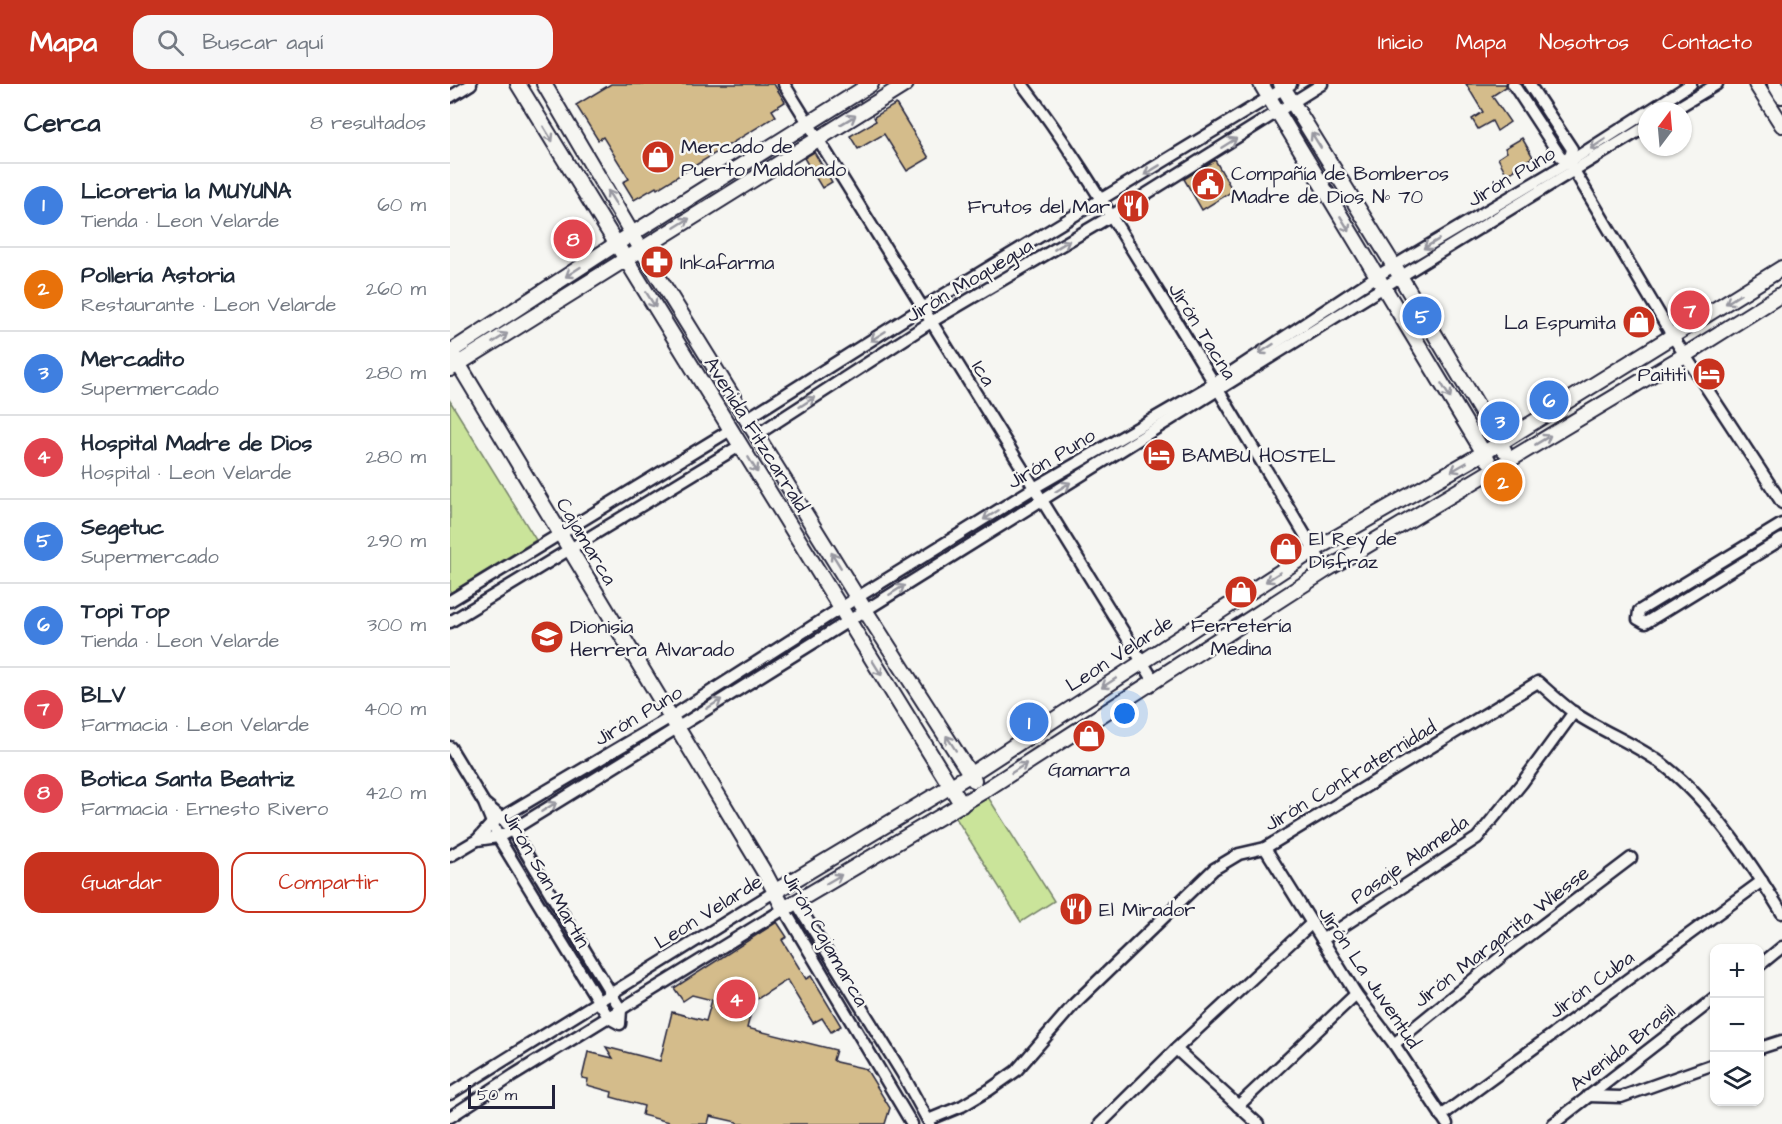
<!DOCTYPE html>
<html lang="es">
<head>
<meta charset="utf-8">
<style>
  body { margin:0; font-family:"Architects Daughter",sans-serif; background:#f6f6f7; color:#1f2937 }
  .controls { position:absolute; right:18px; bottom:18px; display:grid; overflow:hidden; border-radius:12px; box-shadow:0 2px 4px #0004 }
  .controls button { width:54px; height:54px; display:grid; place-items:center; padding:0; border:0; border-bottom:2px solid #e0e1e3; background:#fff; color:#1f2937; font:30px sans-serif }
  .compass { position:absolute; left:1188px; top:18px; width:54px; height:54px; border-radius:50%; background:#fff; box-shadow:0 2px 4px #0004; rotate:16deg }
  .scale { position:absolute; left:18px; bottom:15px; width:87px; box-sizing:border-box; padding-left:6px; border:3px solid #22223b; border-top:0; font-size:16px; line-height:21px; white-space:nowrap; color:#22223b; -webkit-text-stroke:4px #f6f6f2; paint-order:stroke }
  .you { position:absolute; left:675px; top:630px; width:21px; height:21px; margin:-15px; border:4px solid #fff; border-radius:50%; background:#1a73e8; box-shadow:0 0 0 9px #1a73e833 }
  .badge { display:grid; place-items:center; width:39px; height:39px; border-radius:50%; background:#c8321e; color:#fff; font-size:20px; font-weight:700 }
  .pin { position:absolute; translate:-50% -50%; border:3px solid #fff; box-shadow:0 2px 6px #0006 }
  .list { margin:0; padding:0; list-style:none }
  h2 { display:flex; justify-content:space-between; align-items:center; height:78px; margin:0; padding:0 24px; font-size:26px }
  h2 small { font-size:20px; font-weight:400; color:#747a83 }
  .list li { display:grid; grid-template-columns:39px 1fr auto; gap:18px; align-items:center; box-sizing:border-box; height:84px; padding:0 24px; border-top:2px solid #e0e1e3 }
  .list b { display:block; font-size:22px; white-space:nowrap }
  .list p { margin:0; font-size:20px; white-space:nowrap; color:#747a83 }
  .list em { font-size:20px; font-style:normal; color:#747a83 }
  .actions { display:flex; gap:12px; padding:18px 24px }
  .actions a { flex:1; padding:14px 0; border:2px solid #c8321e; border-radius:18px; text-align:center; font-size:21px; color:#c8321e }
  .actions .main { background:#c8321e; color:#fff }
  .icon { flex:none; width:33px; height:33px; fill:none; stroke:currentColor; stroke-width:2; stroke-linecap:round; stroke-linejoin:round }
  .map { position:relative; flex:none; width:1332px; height:1040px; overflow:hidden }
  header { display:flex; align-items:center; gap:36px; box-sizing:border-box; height:84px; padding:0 30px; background:#c8321e; color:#fff }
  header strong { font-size:28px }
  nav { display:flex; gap:33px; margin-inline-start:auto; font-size:21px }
  .search { width:420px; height:54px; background:#f6f6f7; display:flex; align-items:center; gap:15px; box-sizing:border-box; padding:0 21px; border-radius:18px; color:#747a83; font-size:22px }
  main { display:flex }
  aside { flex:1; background:#fff }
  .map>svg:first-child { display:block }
  .green { fill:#cae49a; stroke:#76836a; stroke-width:1.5 }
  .building { fill:#d4bc8b; stroke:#22223b; stroke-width:1.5 }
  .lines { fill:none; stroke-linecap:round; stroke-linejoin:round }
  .street-casing { stroke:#22223b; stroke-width:15 }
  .secondary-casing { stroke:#22223b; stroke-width:18 }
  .street { stroke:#f6f6f2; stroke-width:10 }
  .secondary { stroke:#f6f6f2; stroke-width:14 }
  .oneway { stroke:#9797a0 }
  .labels { text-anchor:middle; stroke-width:5; stroke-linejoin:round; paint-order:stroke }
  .poi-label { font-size:20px; fill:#22223b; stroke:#f6f6f2; text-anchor:start }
  .street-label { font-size:20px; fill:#22223b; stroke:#f6f6f2 }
</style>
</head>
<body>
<header>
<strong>Mapa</strong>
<div class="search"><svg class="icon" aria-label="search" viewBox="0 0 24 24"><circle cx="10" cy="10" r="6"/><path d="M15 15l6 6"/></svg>Buscar aquí</div>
<nav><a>Inicio</a><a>Mapa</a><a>Nosotros</a><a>Contacto</a></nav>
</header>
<main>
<aside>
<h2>Cerca<small>8 resultados</small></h2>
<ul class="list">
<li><span class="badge" style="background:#3f7fe0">1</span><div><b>Licoreria la MUYUNA</b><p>Tienda · Leon Velarde</p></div><em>60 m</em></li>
<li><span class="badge" style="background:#e8710a">2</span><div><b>Pollería Astoria</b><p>Restaurante · Leon Velarde</p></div><em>260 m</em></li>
<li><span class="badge" style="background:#3f7fe0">3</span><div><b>Mercadito</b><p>Supermercado</p></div><em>280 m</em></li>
<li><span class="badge" style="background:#e0444e">4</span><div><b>Hospital Madre de Dios</b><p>Hospital · Leon Velarde</p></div><em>280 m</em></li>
<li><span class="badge" style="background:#3f7fe0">5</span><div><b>Segetuc</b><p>Supermercado</p></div><em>290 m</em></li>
<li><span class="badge" style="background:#3f7fe0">6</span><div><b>Topi Top</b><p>Tienda · Leon Velarde</p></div><em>300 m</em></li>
<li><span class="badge" style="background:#e0444e">7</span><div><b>BLV</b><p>Farmacia · Leon Velarde</p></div><em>400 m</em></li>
<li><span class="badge" style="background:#e0444e">8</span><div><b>Botica Santa Beatriz</b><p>Farmacia · Ernesto Rivero</p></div><em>420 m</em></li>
</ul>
<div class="actions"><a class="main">Guardar</a><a>Compartir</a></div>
</aside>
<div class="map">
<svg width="1332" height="1040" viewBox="0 0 1332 1040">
  <rect width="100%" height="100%" fill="#f6f6f2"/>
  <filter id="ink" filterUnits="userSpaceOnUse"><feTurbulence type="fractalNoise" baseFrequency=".0167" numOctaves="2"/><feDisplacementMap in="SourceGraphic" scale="12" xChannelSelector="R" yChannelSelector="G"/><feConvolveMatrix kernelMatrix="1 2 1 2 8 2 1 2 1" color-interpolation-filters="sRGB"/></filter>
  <g filter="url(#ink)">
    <g class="green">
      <polygon points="0,317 86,456 0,509"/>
      <polygon points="538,713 604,817 571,838 504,731"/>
    </g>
    <g class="building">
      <polygon points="161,0 324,0 335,18 322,26 326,32 207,105 206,103 184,116 173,98 179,95 153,53 148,56 126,21"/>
      <polygon points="1016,0 1056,0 1056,3 1042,12 1060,38 1047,47 1042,37 1028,45 1022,35 1033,28"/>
      <polygon points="446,20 479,74 457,87 434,50 408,65 400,52 426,37 424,33"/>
      <polygon points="1072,54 1083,73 1064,84 1065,86 1057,91 1048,74 1057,68 1055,64"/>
      <polygon points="364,68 382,98 372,104 354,74"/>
      <polygon points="765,76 783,107 752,126 734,95"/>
      <polygon points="327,838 337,853 332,856 356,895 361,892 391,942 381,948 372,934 363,939 337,896 304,917 297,944 386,966 383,976 386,978 417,985 416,987 418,988 440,1024 435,1040 287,1040 287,1038 260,1032 258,1040 219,1040 219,1038 192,1031 194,1022 161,1013 162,1008 137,1001 138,995 132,994 138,968 163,974 156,963 210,977 222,928 256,937 262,916 242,911 233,917 224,904"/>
    </g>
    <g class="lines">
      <g class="street-casing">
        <g id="street">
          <polyline points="334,0 704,597"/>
          <path d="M572,0C616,57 654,120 692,182C755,282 815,384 876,486"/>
          <polyline points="1063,0 1110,72 1119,78 1223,253 1332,419"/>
          <polyline points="1079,0 1122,65 1119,78"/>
          <polyline points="0,13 21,0"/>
          <polyline points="1199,27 1241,0"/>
          <polyline points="1222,27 1267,0"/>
          <polyline points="298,334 472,224 841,0"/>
          <polyline points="308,350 481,238 661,132 872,0"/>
          <polyline points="1332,440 1189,527 1188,535 1195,539 1332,455"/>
          <polyline points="0,517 282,345"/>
          <polyline points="0,538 291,361"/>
          <polyline points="0,663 34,719 48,753 148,917 159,934 170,940 171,926 62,746 52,734 34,719"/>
          <path d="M27,756L48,753L62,746C441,513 816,272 1197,42"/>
          <polyline points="815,764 906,910 944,960 997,1040"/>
          <polyline points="0,772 27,756 42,739 221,633 408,513 584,404 765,299 927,192 1119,78 1197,28"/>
          <polyline points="346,818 452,989 480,1040"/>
          <polyline points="872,856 1027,754 1072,699 1124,628"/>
          <polyline points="1310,881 1332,863"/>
          <polyline points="944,960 1057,868 1181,774"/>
          <polyline points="1310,964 1332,957"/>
          <polyline points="726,965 808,1040"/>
          <polyline points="0,1010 324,808"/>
          <polyline points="1138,1012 1171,1013 1264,980"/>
          <polyline points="788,1022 906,910"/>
          <polyline points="991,1032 1312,797"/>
          <polyline points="0,1033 64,991 334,825 462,1040"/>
          <path d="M478,1036L512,1022L539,1006L566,987L625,919L764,785L789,770L815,764L1088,598C1099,608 1111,619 1123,628C1152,648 1187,660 1215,682C1261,718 1301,779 1332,829"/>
          <polyline points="650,1040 726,965 862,839"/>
          <polyline points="1103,1040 1264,915"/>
        </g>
      </g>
      <g class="secondary-casing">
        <g id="secondary">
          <polyline points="68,0 512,721"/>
          <polyline points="94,0 191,165 415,526 524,696"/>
          <polyline points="811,0 1038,376"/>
          <polyline points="831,0 944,182 1054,366"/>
          <polyline points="1306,0 1332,41"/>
          <polyline points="1325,0 1332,12"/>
          <polyline points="0,266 316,791 334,825 532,708 876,486 1235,271 1332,210"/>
          <polyline points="0,268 166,160 421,0"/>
          <polyline points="0,285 456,0"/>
          <polyline points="324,808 521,690 864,466 1042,364 1332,184"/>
        </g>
      </g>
      <use href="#street" class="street"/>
      <use href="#secondary" class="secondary"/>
    </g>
    <defs><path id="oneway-shaft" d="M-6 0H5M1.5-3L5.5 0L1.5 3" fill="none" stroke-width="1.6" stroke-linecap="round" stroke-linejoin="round" transform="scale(1.5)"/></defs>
    <g class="oneway">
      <use href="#oneway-shaft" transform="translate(398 36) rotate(-31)"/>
      <use href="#oneway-shaft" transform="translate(98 50) rotate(59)"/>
      <use href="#oneway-shaft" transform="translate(866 56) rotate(-122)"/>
      <use href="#oneway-shaft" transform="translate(779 59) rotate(-32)"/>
      <use href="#oneway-shaft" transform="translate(1148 60) rotate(147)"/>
      <use href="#oneway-shaft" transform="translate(702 86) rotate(149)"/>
      <use href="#oneway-shaft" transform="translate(162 114) rotate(-121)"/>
      <use href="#oneway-shaft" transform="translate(232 139) rotate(-32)"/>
      <use href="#oneway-shaft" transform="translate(895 140) rotate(59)"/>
      <use href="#oneway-shaft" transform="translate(981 160) rotate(149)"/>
      <use href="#oneway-shaft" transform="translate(612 161) rotate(-31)"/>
      <use href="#oneway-shaft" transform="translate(123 188) rotate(147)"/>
      <use href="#oneway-shaft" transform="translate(1283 215) rotate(148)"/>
      <use href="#oneway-shaft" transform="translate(201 216) rotate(58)"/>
      <use href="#oneway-shaft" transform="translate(428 252) rotate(148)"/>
      <use href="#oneway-shaft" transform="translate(50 254) rotate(-32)"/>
      <use href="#oneway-shaft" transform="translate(816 265) rotate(147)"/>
      <use href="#oneway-shaft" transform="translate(996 307) rotate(59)"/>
      <use href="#oneway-shaft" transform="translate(357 318) rotate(-33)"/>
      <use href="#oneway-shaft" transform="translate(1093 356) rotate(-31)"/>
      <use href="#oneway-shaft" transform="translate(303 381) rotate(59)"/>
      <use href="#oneway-shaft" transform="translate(1009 383) rotate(150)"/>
      <use href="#oneway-shaft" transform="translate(613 403) rotate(-32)"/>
      <use href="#oneway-shaft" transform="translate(541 431) rotate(148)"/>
      <use href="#oneway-shaft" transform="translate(386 476) rotate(-122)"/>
      <use href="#oneway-shaft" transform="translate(823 493) rotate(147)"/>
      <use href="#oneway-shaft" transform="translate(447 506) rotate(-32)"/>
      <use href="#oneway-shaft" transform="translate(427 584) rotate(58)"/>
      <use href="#oneway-shaft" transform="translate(659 599) rotate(147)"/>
      <use href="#oneway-shaft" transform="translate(264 620) rotate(-32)"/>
      <use href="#oneway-shaft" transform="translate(501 659) rotate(-123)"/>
      <use href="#oneway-shaft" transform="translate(569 684) rotate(-33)"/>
      <use href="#oneway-shaft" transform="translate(99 723) rotate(-32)"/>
      <use href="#oneway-shaft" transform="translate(384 795) rotate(-30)"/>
    </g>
  </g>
  <defs>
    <g id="shop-disc" transform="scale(1.725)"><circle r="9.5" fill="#c8321e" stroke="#f6f6f2"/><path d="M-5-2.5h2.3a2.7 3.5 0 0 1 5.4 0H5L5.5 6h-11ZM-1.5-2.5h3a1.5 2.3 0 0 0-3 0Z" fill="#fff"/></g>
    <g id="civic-disc" transform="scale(1.725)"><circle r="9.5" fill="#c8321e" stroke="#f6f6f2"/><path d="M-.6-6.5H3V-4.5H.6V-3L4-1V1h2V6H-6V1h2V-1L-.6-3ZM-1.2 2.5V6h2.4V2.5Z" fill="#fff"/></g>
    <g id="restaurant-disc" transform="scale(1.725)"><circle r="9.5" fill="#c8321e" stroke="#f6f6f2"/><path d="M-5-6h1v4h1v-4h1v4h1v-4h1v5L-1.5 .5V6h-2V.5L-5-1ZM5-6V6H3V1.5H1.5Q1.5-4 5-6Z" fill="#fff"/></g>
    <g id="pharmacy-disc" transform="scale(1.725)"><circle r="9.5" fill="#c8321e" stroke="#f6f6f2"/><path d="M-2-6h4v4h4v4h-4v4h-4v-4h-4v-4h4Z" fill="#fff"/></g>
    <g id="hotel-disc" transform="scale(1.725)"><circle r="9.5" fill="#c8321e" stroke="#f6f6f2"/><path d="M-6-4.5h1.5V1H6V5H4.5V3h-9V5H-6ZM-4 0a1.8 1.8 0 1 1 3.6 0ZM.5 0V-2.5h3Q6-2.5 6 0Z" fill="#fff"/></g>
    <g id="school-disc" transform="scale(1.725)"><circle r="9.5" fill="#c8321e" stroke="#f6f6f2"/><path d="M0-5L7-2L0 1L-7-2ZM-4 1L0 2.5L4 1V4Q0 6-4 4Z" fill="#fff"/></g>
  </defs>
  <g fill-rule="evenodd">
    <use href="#shop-disc" x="208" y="73"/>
    <use href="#civic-disc" x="758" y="100"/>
    <use href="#restaurant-disc" x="683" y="122"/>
    <use href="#pharmacy-disc" x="207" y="178"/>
    <use href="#shop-disc" x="1189" y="238"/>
    <use href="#hotel-disc" x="1259" y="290"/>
    <use href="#hotel-disc" x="709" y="371"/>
    <use href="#shop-disc" x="836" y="465"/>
    <use href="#shop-disc" x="791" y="508"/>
    <use href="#school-disc" x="97" y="553"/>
    <use href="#shop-disc" x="639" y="652"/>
    <use href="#restaurant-disc" x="626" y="825"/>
  </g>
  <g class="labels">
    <g class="poi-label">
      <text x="231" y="69">Mercado de<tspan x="231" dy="23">Puerto Maldonado</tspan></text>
      <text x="781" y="96">Compañía de Bomberos<tspan x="781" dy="23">Madre de Dios Nº 70</tspan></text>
      <text x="660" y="129" text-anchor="end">Frutos del Mar</text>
      <text x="230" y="185">Inkafarma</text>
      <text x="1166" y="245" text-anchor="end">La Espumita</text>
      <text x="1236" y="297" text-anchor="end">Paititi</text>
      <text x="732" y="378">BAMBU HOSTEL</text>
      <text x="859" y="461">El Rey de<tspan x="859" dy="23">Disfraz</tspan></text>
      <text x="791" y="548" text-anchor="middle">Ferretería<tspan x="791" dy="23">Medina</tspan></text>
      <text x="120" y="549">Dionisia<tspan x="120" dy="23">Herrera Alvarado</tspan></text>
      <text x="639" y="692" text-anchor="middle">Gamarra</text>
      <text x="649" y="832">El Mirador</text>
    </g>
    <g class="street-label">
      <text transform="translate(1061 92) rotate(-31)" y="7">Jirón Puno</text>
      <text transform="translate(519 196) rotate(-31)" y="7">Jirón Moquegua</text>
      <text transform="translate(753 247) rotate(58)" y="7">Jirón Tacna</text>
      <text transform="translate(534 289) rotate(58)" y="7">Ica</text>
      <text transform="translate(307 350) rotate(58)" y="7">Avenida Fitzcarrald</text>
      <text transform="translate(601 374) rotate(-31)" y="7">Jirón Puno</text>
      <text transform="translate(137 457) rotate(59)" y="7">Cajamarca</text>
      <text transform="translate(669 569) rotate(-33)" y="7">Leon Velarde</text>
      <text transform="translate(188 631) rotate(-31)" y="7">Jirón Puno</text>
      <text transform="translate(900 691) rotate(-31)" y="7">Jirón Confraternidad</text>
      <text transform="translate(959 775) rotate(-35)" y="7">Pasaje Alameda</text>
      <text transform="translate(97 795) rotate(60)" y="7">Jirón San Martín</text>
      <text transform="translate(258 827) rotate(-32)" y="7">Leon Velarde</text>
      <text transform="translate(1051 852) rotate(-38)" y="7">Jirón Margarita Wiesse</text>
      <text transform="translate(376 855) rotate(60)" y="7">Jirón Cajamarca</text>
      <text transform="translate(920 893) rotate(56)" y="7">Jirón La Juventud</text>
      <text transform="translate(1141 900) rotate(-36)" y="7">Jirón Cuba</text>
      <text transform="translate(1172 963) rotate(-38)" y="7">Avenida Brasil</text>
    </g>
  </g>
</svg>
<div class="controls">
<button>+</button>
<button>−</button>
<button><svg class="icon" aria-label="layers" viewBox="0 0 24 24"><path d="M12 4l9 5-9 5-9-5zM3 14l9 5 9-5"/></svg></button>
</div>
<svg class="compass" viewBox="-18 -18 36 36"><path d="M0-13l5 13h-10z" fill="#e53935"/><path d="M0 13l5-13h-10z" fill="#747a83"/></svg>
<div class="scale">50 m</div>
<div class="you"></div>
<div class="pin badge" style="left:579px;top:638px;background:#3f7fe0">1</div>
<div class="pin badge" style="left:1053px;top:398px;background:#e8710a">2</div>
<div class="pin badge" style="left:1050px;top:337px;background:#3f7fe0">3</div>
<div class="pin badge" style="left:286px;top:915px;background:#e0444e">4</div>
<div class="pin badge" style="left:972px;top:232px;background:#3f7fe0">5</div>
<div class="pin badge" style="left:1099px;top:316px;background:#3f7fe0">6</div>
<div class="pin badge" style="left:1240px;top:226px;background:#e0444e">7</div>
<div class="pin badge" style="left:123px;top:155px;background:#e0444e">8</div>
</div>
</main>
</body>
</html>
